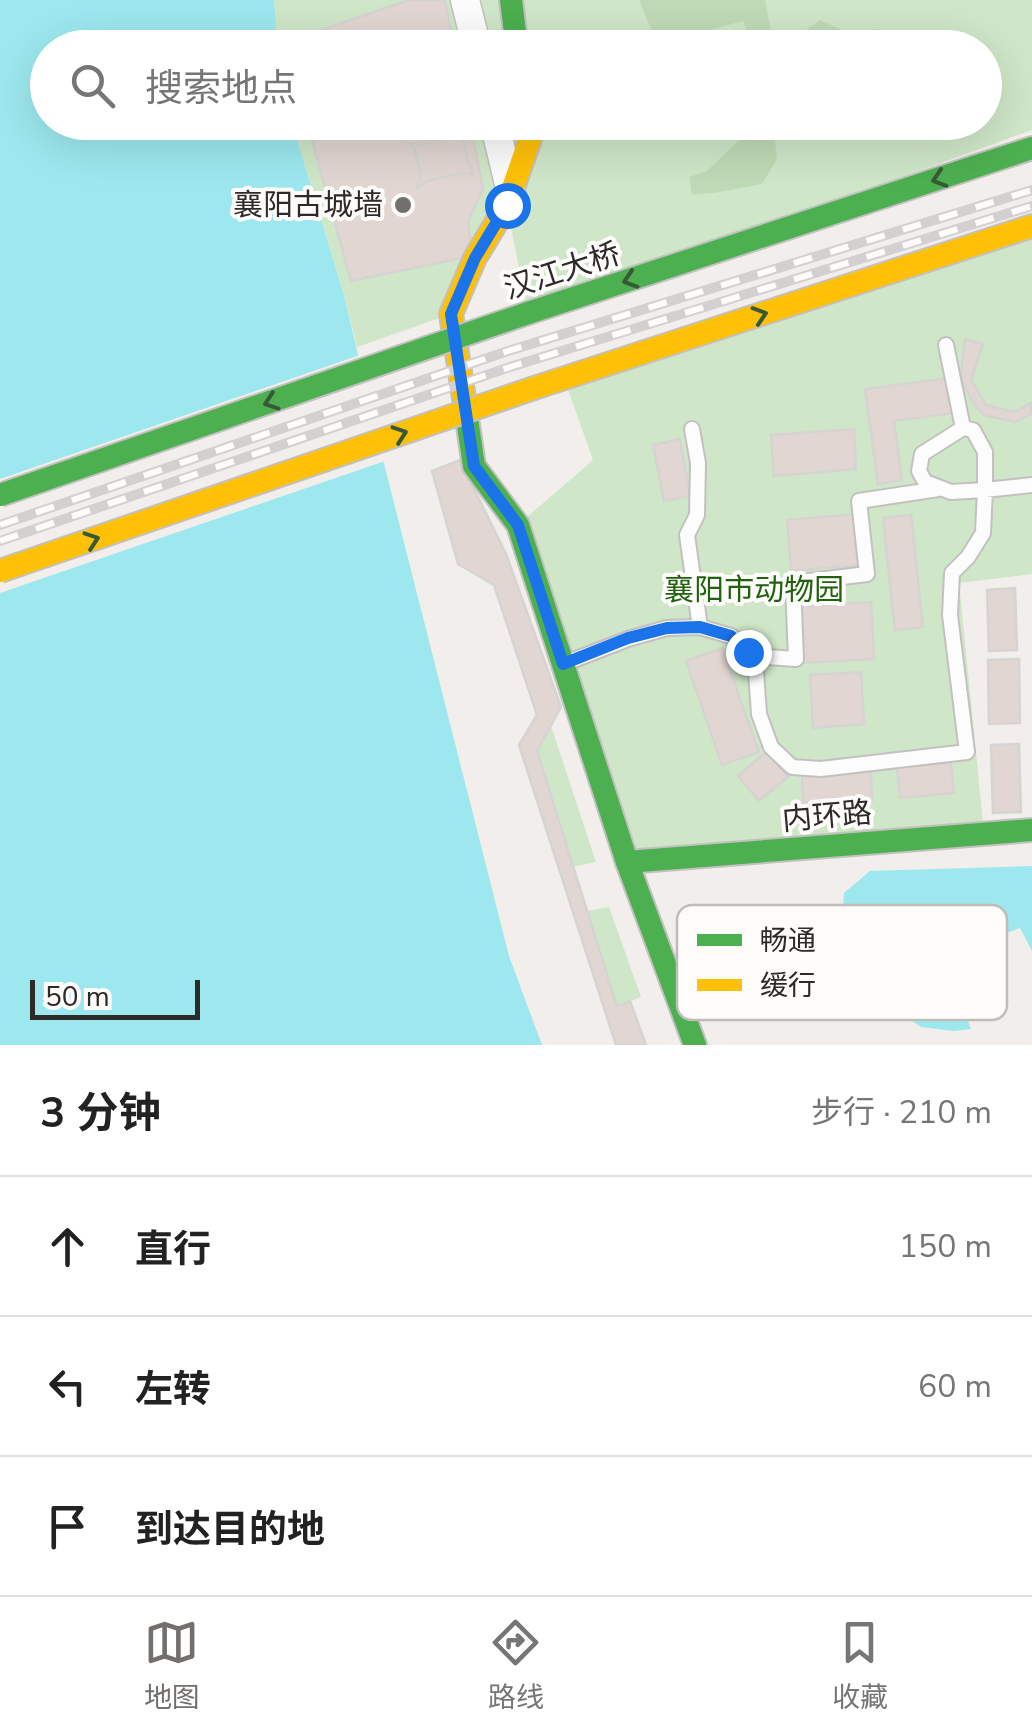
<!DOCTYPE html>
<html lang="zh">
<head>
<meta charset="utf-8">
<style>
  body { margin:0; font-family:"Nunito Sans","Noto Sans SC",sans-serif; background:#f2f2f2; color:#222 }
  .scale { position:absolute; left:30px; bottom:25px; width:170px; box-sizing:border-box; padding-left:10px; border:5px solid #2d2b29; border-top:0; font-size:28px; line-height:35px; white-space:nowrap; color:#2d2b29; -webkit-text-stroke:8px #fefcfa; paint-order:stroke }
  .stop { position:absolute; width:30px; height:30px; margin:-22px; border:8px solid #1a73e8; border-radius:50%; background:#fff }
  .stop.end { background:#1a73e8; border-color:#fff; box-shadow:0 2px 10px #0008 }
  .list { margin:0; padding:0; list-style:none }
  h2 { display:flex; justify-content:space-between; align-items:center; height:130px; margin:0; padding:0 40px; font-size:42px }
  h2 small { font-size:32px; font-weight:400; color:#767676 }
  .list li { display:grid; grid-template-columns:65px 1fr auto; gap:30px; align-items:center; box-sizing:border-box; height:140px; padding:0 40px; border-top:2px solid #e0e0e0 }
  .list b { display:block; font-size:38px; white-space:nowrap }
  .list em { font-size:32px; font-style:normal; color:#767676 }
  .icon { flex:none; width:55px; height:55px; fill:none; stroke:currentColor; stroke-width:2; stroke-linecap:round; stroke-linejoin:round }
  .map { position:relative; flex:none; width:1032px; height:1045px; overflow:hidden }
  .search { position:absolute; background:#fff; box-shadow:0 10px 40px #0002; left:30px; right:30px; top:30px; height:110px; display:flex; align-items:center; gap:25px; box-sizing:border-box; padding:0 35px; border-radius:55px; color:#767676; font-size:38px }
  .sheet { height:550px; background:#fff }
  nav { display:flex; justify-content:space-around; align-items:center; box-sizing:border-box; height:140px; border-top:2px solid #e0e0e0; background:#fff; font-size:28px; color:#767676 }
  nav a { display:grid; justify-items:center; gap:5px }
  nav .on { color:#726f6d }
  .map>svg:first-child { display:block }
  .green { fill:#cfe6c8 }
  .forest { fill:#bfdab6 }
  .water { fill:#9ce8ee }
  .pier { fill:#f1eeeb }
  .building { fill:#e1d6d1; stroke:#d6d4d2; stroke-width:2.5 }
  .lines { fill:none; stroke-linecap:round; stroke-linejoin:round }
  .lane-casing { stroke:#c3c1bf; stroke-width:18 }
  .street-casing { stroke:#c3c1bf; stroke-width:31 }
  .fast-casing { stroke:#c3c1bf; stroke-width:26 }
  .slow-casing { stroke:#c3c1bf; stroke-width:26 }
  .lane { stroke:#fdfcfc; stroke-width:14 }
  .street { stroke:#fdfcfc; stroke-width:28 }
  .fast { stroke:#4caf50; stroke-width:22 }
  .slow { stroke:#ffc107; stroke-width:22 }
  .rail-casing { stroke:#d2d0d0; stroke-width:10 }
  .rail { stroke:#fefcfa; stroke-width:6; stroke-dasharray:19; stroke-linecap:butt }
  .fast-bridge-casing { stroke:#c3c1bf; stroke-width:26; stroke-linecap:butt }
  .slow-bridge-casing { stroke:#c3c1bf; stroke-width:26; stroke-linecap:butt }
  .fast-bridge { stroke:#4caf50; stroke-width:22 }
  .slow-bridge { stroke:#ffc107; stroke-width:22 }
  .oneway { stroke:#385937 }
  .route { stroke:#1a73e8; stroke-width:12 }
  .poi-dot { fill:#726f6d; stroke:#fefcfa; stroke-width:4 }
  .labels { text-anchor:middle; stroke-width:8; stroke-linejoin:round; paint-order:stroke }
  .poi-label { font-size:30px; fill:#2d2b29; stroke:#fefcfa; text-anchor:end }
  .street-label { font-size:30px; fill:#2d2b29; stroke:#fefcfa }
  .park-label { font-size:30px; fill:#21620e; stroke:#fefcfa }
  .key { fill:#fefcfa; stroke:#bfbdbb; stroke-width:2.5 }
  .key-label { font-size:28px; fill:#2d2b29 }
</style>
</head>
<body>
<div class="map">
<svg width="1032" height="1045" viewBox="0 0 1032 1045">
  <rect width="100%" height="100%" fill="#f1eeeb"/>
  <g class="green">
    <polygon points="274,0 1032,0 1032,130 528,313 507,207 451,314 357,347 344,294 292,123 984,122 984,48 278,47"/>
    <polygon points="1032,226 1032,574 959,583 984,833 627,862 518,525 593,460 564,378"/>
    <polygon points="551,726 596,862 573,867 537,751"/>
    <polygon points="609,907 641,997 617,1006 587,911"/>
  </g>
  <g class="forest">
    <polygon points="639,0 765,0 772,38 764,47 754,47 743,21 680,38 654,36"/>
    <polygon points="820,20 848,33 877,29 878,47 797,47 794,39"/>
    <polygon points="740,123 773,123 777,159 762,184 720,192 692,195 689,177 707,171 739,140"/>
  </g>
  <g class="water">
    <polygon points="0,0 274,0 278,47 48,48 48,122 292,123 344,295 379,444 509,956 542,1045 0,1045"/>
    <polygon points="1032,866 1032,951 1020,928 945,957 971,1029 954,1031 921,1027 876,996 841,939 844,893 870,871"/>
  </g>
  <polygon class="pier" points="363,354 388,460 0,593 0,479"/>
  <g class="building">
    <polygon points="409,0 445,0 454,48 313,48 315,32"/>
    <polygon points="307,122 470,122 483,189 468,221 472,256 351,281"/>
    <polygon points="467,127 463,139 468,162 474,174 462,173 427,181 417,188 421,175 415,150 409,143 422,145 456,135"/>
    <polygon points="965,339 983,344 971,380 986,405 1014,412 1031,403 1031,414 1015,422 984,415 973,403 963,383 961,372"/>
    <polygon points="950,378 954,413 894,421 902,480 878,484 865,389"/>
    <polygon points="854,429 856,469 774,476 771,435"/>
    <polygon points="680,439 690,496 664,501 653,445"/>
    <polygon points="460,460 506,554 561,707 537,751 617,1006 630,1001 646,1045 616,1045 519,745 537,715 494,585 458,564 432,471"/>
    <polygon points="855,514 860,565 791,571 787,520"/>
    <polygon points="911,515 923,627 895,630 883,518"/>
    <polygon points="1015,588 1017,650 989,651 987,590"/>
    <polygon points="871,602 874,659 801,663 799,606"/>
    <polygon points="722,648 759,752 722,765 686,661"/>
    <polygon points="1019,659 1020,723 989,724 988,660"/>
    <polygon points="861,672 864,724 813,728 810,675"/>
    <polygon points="1019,744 1021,812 993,813 991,745"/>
    <polygon points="767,751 788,777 759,801 738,776"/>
    <polygon points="951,763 954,793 900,798 897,767"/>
    <polygon points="871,772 872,801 803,803 802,774"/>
  </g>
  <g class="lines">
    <g class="lane-casing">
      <g id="lane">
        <polyline points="946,345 963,428"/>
        <polygon points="963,428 973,430 985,452 985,490 951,492 925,482 919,471 922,454"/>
        <polyline points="692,429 698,463 697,515 687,535 700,627"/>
        <polyline points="749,652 767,657 796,659 793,583 867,574 859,501 938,489"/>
        <polyline points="563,664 628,639 667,628 700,627 731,636 749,652 756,672 759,714 771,747 792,767 821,769 967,752 950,615 952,573 968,557 983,533 985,490 1032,485"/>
      </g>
    </g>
    <g class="street-casing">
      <g id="street">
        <polyline points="465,0 477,48"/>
        <polyline points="494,122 511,192"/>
      </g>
    </g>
    <g class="fast-casing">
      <g id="fast">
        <polyline points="511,0 517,48"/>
        <polyline points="528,313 1032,148"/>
        <polyline points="465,405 474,466 518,525 627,862 695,1045"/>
        <polyline points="627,862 1032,830"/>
      </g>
    </g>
    <g class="slow-casing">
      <g id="slow">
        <polyline points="534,388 1032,226"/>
        <polyline points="465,405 451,314 475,258 507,205 530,139 528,122"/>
      </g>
    </g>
    <use href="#lane" class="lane"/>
    <use href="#street" class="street"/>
    <use href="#fast" class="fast"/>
    <use href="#slow" class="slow"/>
    <g class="rail-casing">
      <g id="rail">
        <polyline points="0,525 508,351 1032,190"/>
        <polyline points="0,541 513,366 1032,206"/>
      </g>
    </g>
    <use href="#rail" class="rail"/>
    <g class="fast-bridge-casing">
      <polyline id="fast-bridge" points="0,495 528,313"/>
    </g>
    <g class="slow-bridge-casing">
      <polyline id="slow-bridge" points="0,571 534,388"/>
    </g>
    <use href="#fast-bridge" class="fast-bridge"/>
    <use href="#slow-bridge" class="slow-bridge"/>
  </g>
  <defs><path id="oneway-chevron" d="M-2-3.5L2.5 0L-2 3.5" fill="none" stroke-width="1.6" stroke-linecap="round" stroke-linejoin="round" transform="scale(2.5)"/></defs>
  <g class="oneway">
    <use href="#oneway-chevron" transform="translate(939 179) rotate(162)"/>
    <use href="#oneway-chevron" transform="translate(630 280) rotate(162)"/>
    <use href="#oneway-chevron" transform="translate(760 315) rotate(-18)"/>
    <use href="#oneway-chevron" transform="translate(271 402) rotate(161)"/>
    <use href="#oneway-chevron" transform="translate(400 434) rotate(-19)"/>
    <use href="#oneway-chevron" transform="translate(92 540) rotate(-19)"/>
  </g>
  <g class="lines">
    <polyline class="route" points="507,205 475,258 451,314 474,466 518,525 563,664 628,638 667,628 700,627 731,636 748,652"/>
  </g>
  <circle class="poi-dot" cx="403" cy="205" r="10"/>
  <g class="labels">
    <g class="poi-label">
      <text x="383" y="215">襄阳古城墙</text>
    </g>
    <g class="street-label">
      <text transform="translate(562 271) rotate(-18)" y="10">汉江大桥</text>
      <text transform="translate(827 816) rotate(-5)" y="10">内环路</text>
    </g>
    <g class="park-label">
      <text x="754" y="600">襄阳市动物园</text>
    </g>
  </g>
  <rect x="677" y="905" width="330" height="115" rx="15" class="key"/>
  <rect x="697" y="934" width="45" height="12" fill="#4caf50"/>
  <rect x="697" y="979" width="45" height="12" fill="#ffc107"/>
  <g class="key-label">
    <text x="760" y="950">畅通</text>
    <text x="760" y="995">缓行</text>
  </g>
</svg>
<div class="scale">50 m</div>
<div class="stop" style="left:507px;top:205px"></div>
<div class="stop end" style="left:748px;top:652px"></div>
<div class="search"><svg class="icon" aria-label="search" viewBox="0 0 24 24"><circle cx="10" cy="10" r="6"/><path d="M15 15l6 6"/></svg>搜索地点</div>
</div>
<section class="sheet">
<h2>3 分钟<small>步行 · 210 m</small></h2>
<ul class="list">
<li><svg class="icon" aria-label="ahead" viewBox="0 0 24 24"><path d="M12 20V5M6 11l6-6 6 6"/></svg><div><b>直行</b></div><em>150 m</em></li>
<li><svg class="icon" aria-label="left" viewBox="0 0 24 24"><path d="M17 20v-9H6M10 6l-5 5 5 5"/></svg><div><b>左转</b></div><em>60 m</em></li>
<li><svg class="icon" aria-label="arrive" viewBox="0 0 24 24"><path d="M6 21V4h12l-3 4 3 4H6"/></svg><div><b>到达目的地</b></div></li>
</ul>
</section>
<nav>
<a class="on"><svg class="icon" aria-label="map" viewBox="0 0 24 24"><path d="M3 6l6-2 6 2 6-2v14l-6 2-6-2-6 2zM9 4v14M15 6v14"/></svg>地图</a>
<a><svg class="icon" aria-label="directions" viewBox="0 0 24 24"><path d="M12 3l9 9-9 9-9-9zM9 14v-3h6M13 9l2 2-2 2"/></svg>路线</a>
<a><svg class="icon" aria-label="saved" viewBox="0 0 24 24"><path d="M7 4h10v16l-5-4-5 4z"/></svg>收藏</a>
</nav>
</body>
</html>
